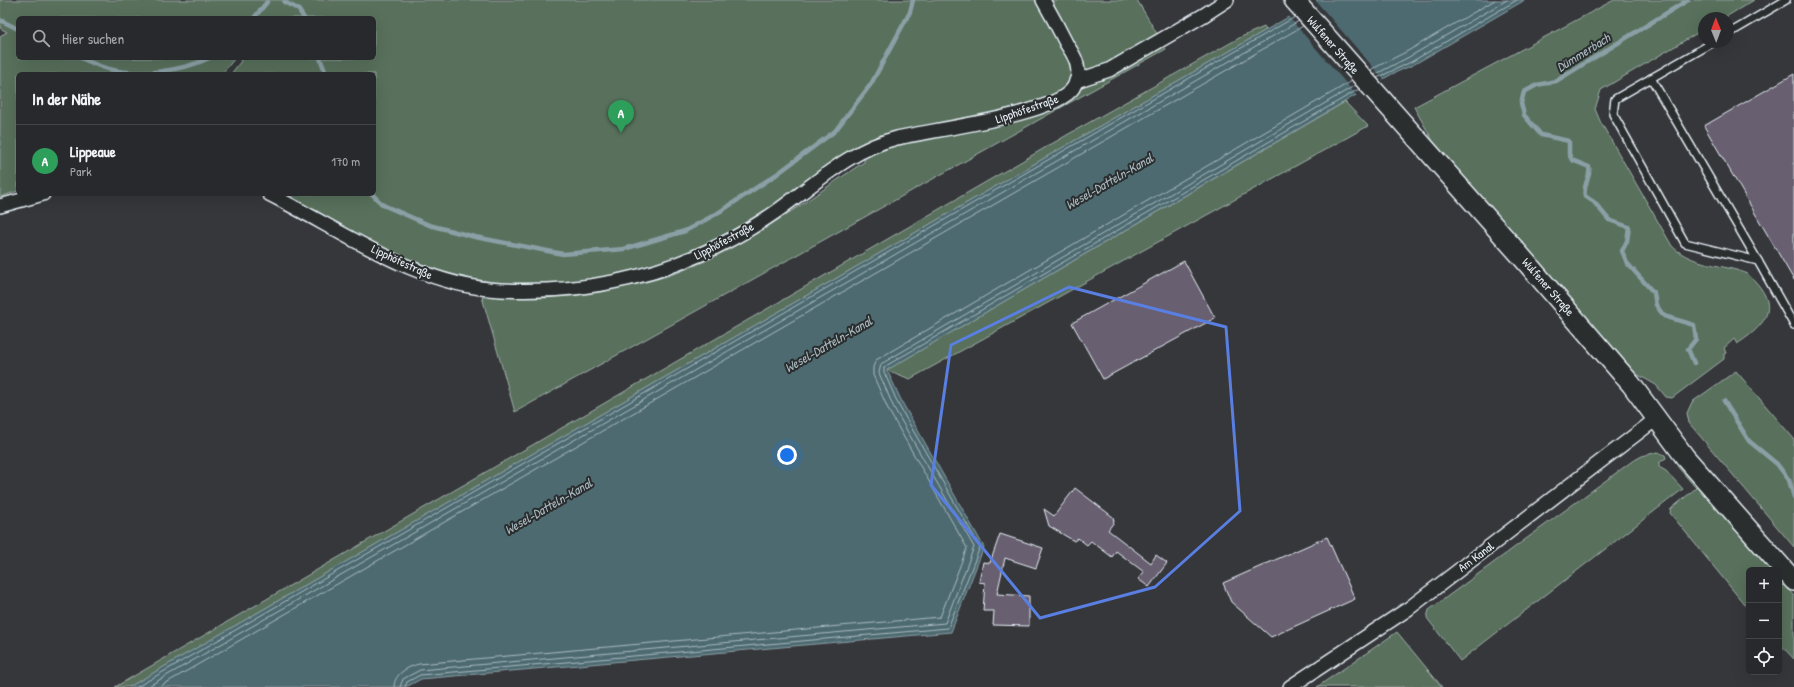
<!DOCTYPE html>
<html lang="de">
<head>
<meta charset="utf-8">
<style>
  body { margin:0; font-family:"Patrick Hand",sans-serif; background:#303134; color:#f1f3f6 }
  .controls { position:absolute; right:12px; bottom:12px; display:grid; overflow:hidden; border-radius:6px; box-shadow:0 4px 16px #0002 }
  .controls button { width:36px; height:36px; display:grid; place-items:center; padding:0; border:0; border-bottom:1px solid #444548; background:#28292c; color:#f1f3f6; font:20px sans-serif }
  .compass { position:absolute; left:1698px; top:12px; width:36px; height:36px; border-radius:50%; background:#28292c; box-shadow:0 4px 16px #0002; rotate:359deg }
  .you { position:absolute; left:787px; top:455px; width:14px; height:14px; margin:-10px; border:3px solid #fff; border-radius:50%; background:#1a73e8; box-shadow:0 0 0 6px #1a73e833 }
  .badge { display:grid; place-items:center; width:26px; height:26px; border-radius:50%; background:#ff9aa2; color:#fff; font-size:13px; font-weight:700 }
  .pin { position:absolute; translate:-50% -33px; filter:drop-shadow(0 1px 2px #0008) }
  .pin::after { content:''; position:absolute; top:21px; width:14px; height:12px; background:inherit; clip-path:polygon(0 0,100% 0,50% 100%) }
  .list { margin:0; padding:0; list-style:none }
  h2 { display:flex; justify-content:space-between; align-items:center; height:52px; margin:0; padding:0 16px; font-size:17px }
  h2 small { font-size:13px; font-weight:400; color:#a5a6a9 }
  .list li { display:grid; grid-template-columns:26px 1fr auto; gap:12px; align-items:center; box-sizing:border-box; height:72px; padding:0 16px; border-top:1px solid #444548 }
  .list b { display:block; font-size:15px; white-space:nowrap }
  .list p { margin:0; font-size:13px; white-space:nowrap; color:#a5a6a9 }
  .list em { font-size:13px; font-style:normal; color:#a5a6a9 }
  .icon { flex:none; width:22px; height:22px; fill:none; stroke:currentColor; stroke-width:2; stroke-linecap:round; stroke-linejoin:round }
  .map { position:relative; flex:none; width:1794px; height:687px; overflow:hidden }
  .search { position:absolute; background:#28292c; box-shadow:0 4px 16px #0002; left:16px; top:16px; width:360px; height:44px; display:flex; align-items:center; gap:10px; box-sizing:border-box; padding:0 14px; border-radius:6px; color:#a5a6a9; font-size:15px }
  .panel { position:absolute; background:#28292c; box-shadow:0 4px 16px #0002; left:16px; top:72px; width:360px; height:124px; border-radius:6px }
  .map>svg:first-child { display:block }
  .green { fill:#586f5c; stroke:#a0b0aa }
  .water { fill:#4d6a70; stroke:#8ba0a6 }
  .pier { fill:#36373b }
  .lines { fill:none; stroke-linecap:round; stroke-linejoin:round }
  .shore { stroke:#aabbc2; stroke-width:1 }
  .stream { stroke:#8ba0a6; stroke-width:4.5 }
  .building { fill:#685f70; stroke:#e8f1f8 }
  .lane-casing { stroke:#e8f1f8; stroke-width:10 }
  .street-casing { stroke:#e8f1f8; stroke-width:16 }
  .secondary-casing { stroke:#e8f1f8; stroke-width:22 }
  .lane { stroke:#2a2d2e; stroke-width:7 }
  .street { stroke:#2a2d2e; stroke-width:13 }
  .secondary { stroke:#2a2d2e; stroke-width:19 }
  .marked { fill:none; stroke:#5a7fe2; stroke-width:3; stroke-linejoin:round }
  .labels { text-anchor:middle; stroke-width:4; stroke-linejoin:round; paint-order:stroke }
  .street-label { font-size:12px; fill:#e8f1f8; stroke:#2a2d2e }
  .water-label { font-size:13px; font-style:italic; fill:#aabbc2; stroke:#2a2d2e }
</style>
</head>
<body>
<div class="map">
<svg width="1794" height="687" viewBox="0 0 1794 687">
  <rect width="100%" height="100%" fill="#36373b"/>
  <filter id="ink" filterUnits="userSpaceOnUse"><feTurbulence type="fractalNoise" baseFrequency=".025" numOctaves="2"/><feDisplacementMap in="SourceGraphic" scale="8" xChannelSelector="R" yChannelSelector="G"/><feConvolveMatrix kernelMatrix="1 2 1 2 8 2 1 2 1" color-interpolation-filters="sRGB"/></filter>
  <g filter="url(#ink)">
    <g class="green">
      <path d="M0,0H1137L1166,49L515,412L482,297C548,295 617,295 679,272C746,247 805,201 864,162L867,143L699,257L544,291L422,272L266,194H374V74H231L241,61L239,58H374V18H18V58H235L222,74H18V191L0,197V36L7,32L0,28Z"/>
      <path d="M1614,0H1754L1724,18H1704V29L1601,90L1595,109L1600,121L1672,246C1692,266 1724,264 1748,274C1781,305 1769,323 1737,344L1734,339L1724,348L1726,353L1724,354V359L1672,398L1666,397L1656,385L1635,373L1433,141L1414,107Z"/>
      <polygon points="1264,27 1266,30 129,687 115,687 1067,135 1241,37"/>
      <polygon points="1345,102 1368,126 910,379 887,370"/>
      <polygon points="1736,371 1794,439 1794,547 1689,423 1687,413 1692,402"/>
      <polygon points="1658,452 1665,455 1666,458 1659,463 1659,467 1666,471 1683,489 1460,661 1427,618 1429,610 1631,462 1642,456"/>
      <polygon points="1678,463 1771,570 1749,570 1749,610 1670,513 1671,509 1696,488 1677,466"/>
      <polygon points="1779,579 1794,596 1794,659 1779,643"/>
      <polygon points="1397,632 1442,687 1317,687"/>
    </g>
    <polygon class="water" points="1318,0 1525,0 1413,65 1392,74 887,370 903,404 984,547 951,632 421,679 408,686 392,687 129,687"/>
    <polygon class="pier" points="1314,0 1315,0 1385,81 1358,97 1287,15"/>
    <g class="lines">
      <g class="shore">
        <polyline points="1370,70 1406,52 1495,0"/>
        <polyline points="1374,75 1409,57 1507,0"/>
        <polyline points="1377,78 1411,62 1517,0"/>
        <polyline points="137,687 1295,17"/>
        <polyline points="147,687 1299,21"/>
        <polyline points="159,687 1303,26"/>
        <path d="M394,687C394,674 407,667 419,664L940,617L967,548L889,411L873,375V367L876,360L1352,81"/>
        <polyline points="400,687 403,679 420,670 945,623 974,547 894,408 879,373 881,364 1356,85"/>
        <polyline points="405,687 407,682 420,675 948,628 980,547 899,406 884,372 884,367 1359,89"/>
      </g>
      <g class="stream">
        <path d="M1688,0L1556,81L1537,85L1524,92L1521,103L1524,115L1541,135L1569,141V154L1572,160L1589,167C1592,176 1582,185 1585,196L1594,202L1609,220L1629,227L1627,241L1622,251L1627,263L1654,293L1656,305L1664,316L1694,325L1696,339L1688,349L1694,363"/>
        <polyline points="284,2 298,9 304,18"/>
        <polyline points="254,18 267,2"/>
        <polyline points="0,20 18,29"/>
        <path d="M81,58C90,62 100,67 109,69C137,77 183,71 209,58"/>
        <polyline points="320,58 326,74"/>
        <polyline points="372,194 383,205 429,225 475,237 563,254 624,249 685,231 718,213 777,174 835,131 871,84 910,12 913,0"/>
        <polyline points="1724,401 1749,441 1777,464 1789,480 1794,497"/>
      </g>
    </g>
    <g class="building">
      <polygon points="1794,74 1794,280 1704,126"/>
      <polygon points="1184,261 1215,318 1103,379 1072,323"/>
      <polygon points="1075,488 1113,517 1114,522 1108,530 1151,563 1156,555 1167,563 1149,587 1138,579 1144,572 1116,551 1112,557 1091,541 1087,545 1078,538 1074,541 1049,526 1044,509 1054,516"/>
      <polygon points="1000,534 1043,548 1036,568 1005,558 997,594 1029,596 1029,626 993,625 994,611 983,611 985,583 979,582 983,562 990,563"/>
      <polygon points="1327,537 1355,599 1271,637 1231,602 1223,583"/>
    </g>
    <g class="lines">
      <g class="lane-casing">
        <g id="lane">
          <polyline points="1728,34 1786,0"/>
          <polyline points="1714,42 1615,99 1613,114 1685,243 1758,261 1794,325"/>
          <polyline points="1651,78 1758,261"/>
        </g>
      </g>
      <g class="street-casing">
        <g id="street">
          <polyline points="1076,81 1109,70 1204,15 1227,0"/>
          <path d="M269,194C343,231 417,286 501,290C602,295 694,269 777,211C815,184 851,149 897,138C930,130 1056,115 1073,88C1077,82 1079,73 1077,65C1076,57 1070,50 1066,43C1059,29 1051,14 1043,0"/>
          <polyline points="0,206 43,194"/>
          <polyline points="1290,687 1408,609 1656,419"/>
        </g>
      </g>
      <g class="secondary-casing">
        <polyline id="secondary" points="1294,0 1520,255 1631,384 1685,457 1794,581"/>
      </g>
      <use href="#lane" class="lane"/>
      <use href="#street" class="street"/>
      <use href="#secondary" class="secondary"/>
    </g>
  </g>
  <path class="marked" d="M1069,287L1226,327L1240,511L1155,587L1040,618L931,485L951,345Z"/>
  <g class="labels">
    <g class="street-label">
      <text transform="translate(1333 45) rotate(49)" y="4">Wulfener Straße</text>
      <text transform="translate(1027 109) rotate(-19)" y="4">Lipphöfestraße</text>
      <text transform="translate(724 241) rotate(-28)" y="4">Lipphöfestraße</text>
      <text transform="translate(402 262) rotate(25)" y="4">Lipphöfestraße</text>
      <text transform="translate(1548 287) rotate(49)" y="4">Wulfener Straße</text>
      <text transform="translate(1476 557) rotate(-37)" y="4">Am Kanal</text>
    </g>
    <g class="water-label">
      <text transform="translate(1583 52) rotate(-32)" y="5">Dümmerbach</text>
      <text transform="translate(1109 181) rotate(-30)" y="5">Wesel-Datteln-Kanal</text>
      <text transform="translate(828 344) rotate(-30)" y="5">Wesel-Datteln-Kanal</text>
      <text transform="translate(548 506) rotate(-30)" y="5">Wesel-Datteln-Kanal</text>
    </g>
  </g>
</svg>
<div class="controls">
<button>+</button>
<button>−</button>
<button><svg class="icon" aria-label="locate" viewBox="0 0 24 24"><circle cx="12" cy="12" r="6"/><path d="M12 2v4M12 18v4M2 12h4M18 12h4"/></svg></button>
</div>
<svg class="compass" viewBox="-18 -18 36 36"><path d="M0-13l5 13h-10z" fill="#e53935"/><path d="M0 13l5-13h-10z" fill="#a5a6a9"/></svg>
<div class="you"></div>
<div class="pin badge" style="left:621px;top:133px;background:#2e9e5b">A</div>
<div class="search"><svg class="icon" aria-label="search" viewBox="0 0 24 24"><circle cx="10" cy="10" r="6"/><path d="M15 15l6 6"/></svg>Hier suchen</div>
<section class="panel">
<h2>In der Nähe<small></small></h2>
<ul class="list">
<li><span class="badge" style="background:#2e9e5b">A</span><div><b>Lippeaue</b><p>Park</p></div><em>170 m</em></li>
</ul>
</section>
</div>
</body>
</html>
